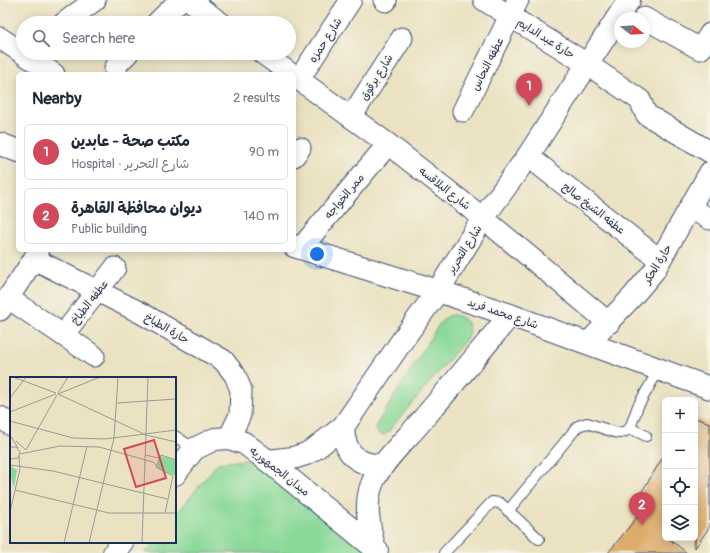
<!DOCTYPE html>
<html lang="en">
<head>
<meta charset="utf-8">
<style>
  body { margin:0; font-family:Pangolin,"Playpen Sans Arabic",sans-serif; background:#f6f6f7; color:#1f2937 }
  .controls { position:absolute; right:12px; bottom:12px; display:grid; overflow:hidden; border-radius:6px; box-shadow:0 2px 10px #0003 }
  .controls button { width:36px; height:36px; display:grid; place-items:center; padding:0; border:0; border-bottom:1px solid #e0e1e3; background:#fff; color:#1f2937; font:20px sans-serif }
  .compass { position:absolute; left:614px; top:12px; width:36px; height:36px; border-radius:50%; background:#fff; box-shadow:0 2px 10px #0003; rotate:107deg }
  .you { position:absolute; left:317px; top:254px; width:14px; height:14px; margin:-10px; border:3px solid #fff; border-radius:50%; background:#1a73e8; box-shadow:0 0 0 6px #1a73e833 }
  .badge { display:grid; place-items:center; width:26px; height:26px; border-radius:50%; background:#d1495b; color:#fff; font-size:13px; font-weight:700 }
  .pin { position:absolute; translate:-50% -33px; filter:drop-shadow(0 1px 2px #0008) }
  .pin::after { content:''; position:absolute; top:21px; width:14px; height:12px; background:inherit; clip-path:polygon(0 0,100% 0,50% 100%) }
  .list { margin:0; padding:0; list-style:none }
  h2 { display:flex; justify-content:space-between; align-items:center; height:52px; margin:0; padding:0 16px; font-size:17px }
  h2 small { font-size:13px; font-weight:400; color:#747a83 }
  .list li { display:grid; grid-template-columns:26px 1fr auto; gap:12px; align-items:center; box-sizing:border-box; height:56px; margin:0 8px 8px; padding:0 8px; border:1px solid #e0e1e3; border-radius:6px }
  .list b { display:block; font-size:15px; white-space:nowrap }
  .list p { margin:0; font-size:13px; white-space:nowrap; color:#747a83 }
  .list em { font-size:13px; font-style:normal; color:#747a83 }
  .icon { flex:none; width:22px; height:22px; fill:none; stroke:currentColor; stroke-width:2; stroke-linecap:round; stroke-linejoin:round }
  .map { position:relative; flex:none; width:710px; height:553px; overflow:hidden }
  .search { position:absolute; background:#fff; box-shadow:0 2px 10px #0003; left:16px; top:16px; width:280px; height:44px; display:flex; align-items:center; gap:10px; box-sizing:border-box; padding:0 14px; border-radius:22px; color:#747a83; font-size:15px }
  .panel { position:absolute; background:#fff; box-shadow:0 2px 10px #0003; left:16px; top:72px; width:280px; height:180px; border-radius:6px }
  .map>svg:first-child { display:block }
  .green { fill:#8ad998; stroke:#52847b }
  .building { fill:#ddab6a }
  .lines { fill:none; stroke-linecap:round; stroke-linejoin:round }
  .lane-casing { stroke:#3a4a6d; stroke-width:12 }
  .street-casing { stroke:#3a4a6d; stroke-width:23 }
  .secondary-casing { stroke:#3a4a6d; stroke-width:24 }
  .lane { stroke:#fff; stroke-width:10 }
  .street { stroke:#fff; stroke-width:21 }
  .secondary { stroke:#fff; stroke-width:22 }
  .labels { text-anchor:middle; stroke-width:3; stroke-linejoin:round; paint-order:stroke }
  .street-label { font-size:11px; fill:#1b2f5e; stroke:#f7f3e8 }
  .inset-road { fill:none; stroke:#989a99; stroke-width:1 }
  .view { fill:#d1495b; fill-opacity:0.15; stroke:#d1495b; stroke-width:2 }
  .inset-edge { fill:none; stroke:#1b2f5e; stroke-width:2 }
</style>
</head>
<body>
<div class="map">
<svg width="710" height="553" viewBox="0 0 710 553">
  <rect width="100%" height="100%" fill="#f7f3e8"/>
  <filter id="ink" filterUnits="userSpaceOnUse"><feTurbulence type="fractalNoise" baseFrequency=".025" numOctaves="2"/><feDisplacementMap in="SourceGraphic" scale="8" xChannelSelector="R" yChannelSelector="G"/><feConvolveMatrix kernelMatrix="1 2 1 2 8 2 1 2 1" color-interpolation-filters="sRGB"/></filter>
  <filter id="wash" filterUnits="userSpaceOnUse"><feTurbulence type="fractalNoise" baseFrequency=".012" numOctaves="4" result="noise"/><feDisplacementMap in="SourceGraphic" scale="16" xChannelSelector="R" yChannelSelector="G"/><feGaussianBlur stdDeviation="0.9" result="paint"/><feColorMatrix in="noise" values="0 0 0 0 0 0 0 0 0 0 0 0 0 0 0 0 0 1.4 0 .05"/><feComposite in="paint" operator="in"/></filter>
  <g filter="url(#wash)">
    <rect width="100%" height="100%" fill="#ebe2c1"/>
    <g class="green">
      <path d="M453,315C465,317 471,324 468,337L387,433L384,435L379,434L376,430L377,424L440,323L448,316Z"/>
      <polygon points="245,460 273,470 378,553 145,553 154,542 175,542 175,516 218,463"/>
    </g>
    <g id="blocks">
      <g class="building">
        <polygon points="695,418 710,423 710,526 695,548"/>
        <polygon points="665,454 665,538 668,538 687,553 608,553 646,506 636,501"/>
      </g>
    </g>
  </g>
  <g filter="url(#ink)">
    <use href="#blocks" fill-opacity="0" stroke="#3a4a6d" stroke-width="1"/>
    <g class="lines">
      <g class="lane-casing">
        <g id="lane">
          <polyline points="630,428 646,436"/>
          <polyline points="175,436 194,449"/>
          <polyline points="508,511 578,426 587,423 614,432 620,433 626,431 630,428 638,406 659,369"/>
          <polyline points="444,553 492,502 500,503 539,539"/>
        </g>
      </g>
      <g class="street-casing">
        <g id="street">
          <polyline points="189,0 221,23"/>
          <polyline points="384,0 386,1"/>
          <polyline points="484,0 587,64 640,100 645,112 647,115 710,152"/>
          <polyline points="644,18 700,49 702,47 710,34"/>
          <polyline points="64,23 95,0"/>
          <polyline points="157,23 180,0"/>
          <polyline points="0,38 54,74"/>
          <polyline points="262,53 291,74"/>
          <polyline points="117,74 115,69 118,63 128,53"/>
          <polyline points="294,76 388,144 483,218 609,323"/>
          <polyline points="299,79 351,0"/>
          <polyline points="463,111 518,0"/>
          <polyline points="351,117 402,38"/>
          <polyline points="294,156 300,148"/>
          <polyline points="528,156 660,260"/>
          <polyline points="690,208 710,219"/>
          <polyline points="301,248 388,144"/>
          <polyline points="34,259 141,313 223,360 235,375 241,390 240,415 229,438"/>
          <polyline points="8,298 94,356"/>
          <polyline points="0,310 34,259 38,250"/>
          <polyline points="63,335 115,268"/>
          <polyline points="588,343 633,296 654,271 710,172"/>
          <polyline points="0,417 11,425"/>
        </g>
      </g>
      <g class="secondary-casing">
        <g id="secondary">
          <polyline points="0,144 18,151"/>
          <polyline points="294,246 438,291 510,315 710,388"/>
          <path d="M343,427C344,453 357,466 383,465"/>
          <polyline points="268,461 293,458 306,454 316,448 343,427 406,335 438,291 483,218 528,156 629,0"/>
          <polyline points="175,474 194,449 215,439 229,438 244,443 268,461 377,550"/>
          <path d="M374,547C369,526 364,505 372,484C379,465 405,440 418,425C449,389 480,352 510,315"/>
          <polyline points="114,553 122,542"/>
        </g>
      </g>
      <use href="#lane" class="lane"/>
      <use href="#street" class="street"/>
      <use href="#secondary" class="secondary"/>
    </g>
  </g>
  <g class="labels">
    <g class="street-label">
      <text transform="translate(546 38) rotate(32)" y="4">حارة عبد الدايم</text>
      <text transform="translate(325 40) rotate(-57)" y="4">شارع حمزه</text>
      <text transform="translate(487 64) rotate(-63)" y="4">عطفه النحاس</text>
      <text transform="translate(376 77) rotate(-58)" y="4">شارع برقوق</text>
      <text transform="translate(445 188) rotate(38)" y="4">شارع البلاقسه</text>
      <text transform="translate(344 196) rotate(-50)" y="4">ممر الخواجه</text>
      <text transform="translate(594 208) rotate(38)" y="4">عطفه الشيخ صالح</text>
      <text transform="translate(464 249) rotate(-58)" y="4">شارع التحرير</text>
      <text transform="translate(657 264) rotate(-58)" y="4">حارة الحكر</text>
      <text transform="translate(89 302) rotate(-52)" y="4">عطفه الطباخ</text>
      <text transform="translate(503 313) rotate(19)" y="4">شارع محمد فريد</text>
      <text transform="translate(167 328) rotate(30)" y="4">حارة الطباخ</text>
      <text transform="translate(280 471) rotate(38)" y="4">ميدان الجمهوريه</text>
    </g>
  </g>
  <g transform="translate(10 377)">
    <rect width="166" height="166" fill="#ebe2c1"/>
    <path d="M150,79L166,83V99L147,91ZM0,89L7,93L4,111L0,97Z" fill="#8ad998"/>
    <path class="inset-road" d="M3,0L46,16M48,16L58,0M48,17L90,0M48,17L136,58L166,65M0,21L16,0M107,26L166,22M0,35L46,17M0,44L63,61L95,62L166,53M0,58L8,71M6,64L16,73M0,70H6L10,75L8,81L0,82M16,73L47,18M10,77L50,69L89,70L143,85L146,88M135,78L149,81M0,88L43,94L157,122M5,113L99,136H166M0,135L10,92L9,79M155,136L163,99L146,90L151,78L166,83M54,166L77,69M79,166L104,61L108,0M132,166L138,0"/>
    <path class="view" d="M144,63L156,101L126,110L114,72Z"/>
    <rect width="166" height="166" class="inset-edge"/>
  </g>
</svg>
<div class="controls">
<button>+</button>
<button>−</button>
<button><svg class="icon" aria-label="locate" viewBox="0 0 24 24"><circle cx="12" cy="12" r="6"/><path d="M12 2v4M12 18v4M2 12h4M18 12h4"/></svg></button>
<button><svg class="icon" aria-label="layers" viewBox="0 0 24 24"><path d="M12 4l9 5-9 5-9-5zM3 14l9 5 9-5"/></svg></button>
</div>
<svg class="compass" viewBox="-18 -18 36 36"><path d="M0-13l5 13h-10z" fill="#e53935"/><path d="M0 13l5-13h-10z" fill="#747a83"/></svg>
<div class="you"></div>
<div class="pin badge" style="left:529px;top:106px">1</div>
<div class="pin badge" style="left:642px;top:525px">2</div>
<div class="search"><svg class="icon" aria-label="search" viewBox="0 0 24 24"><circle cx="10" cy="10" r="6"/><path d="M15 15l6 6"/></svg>Search here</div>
<section class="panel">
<h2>Nearby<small>2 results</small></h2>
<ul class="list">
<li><span class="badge">1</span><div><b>مكتب صحة - عابدين</b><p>Hospital · شارع التحرير</p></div><em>90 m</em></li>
<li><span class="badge">2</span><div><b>ديوان محافظة القاهرة</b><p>Public building</p></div><em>140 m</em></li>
</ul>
</section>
</div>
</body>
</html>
